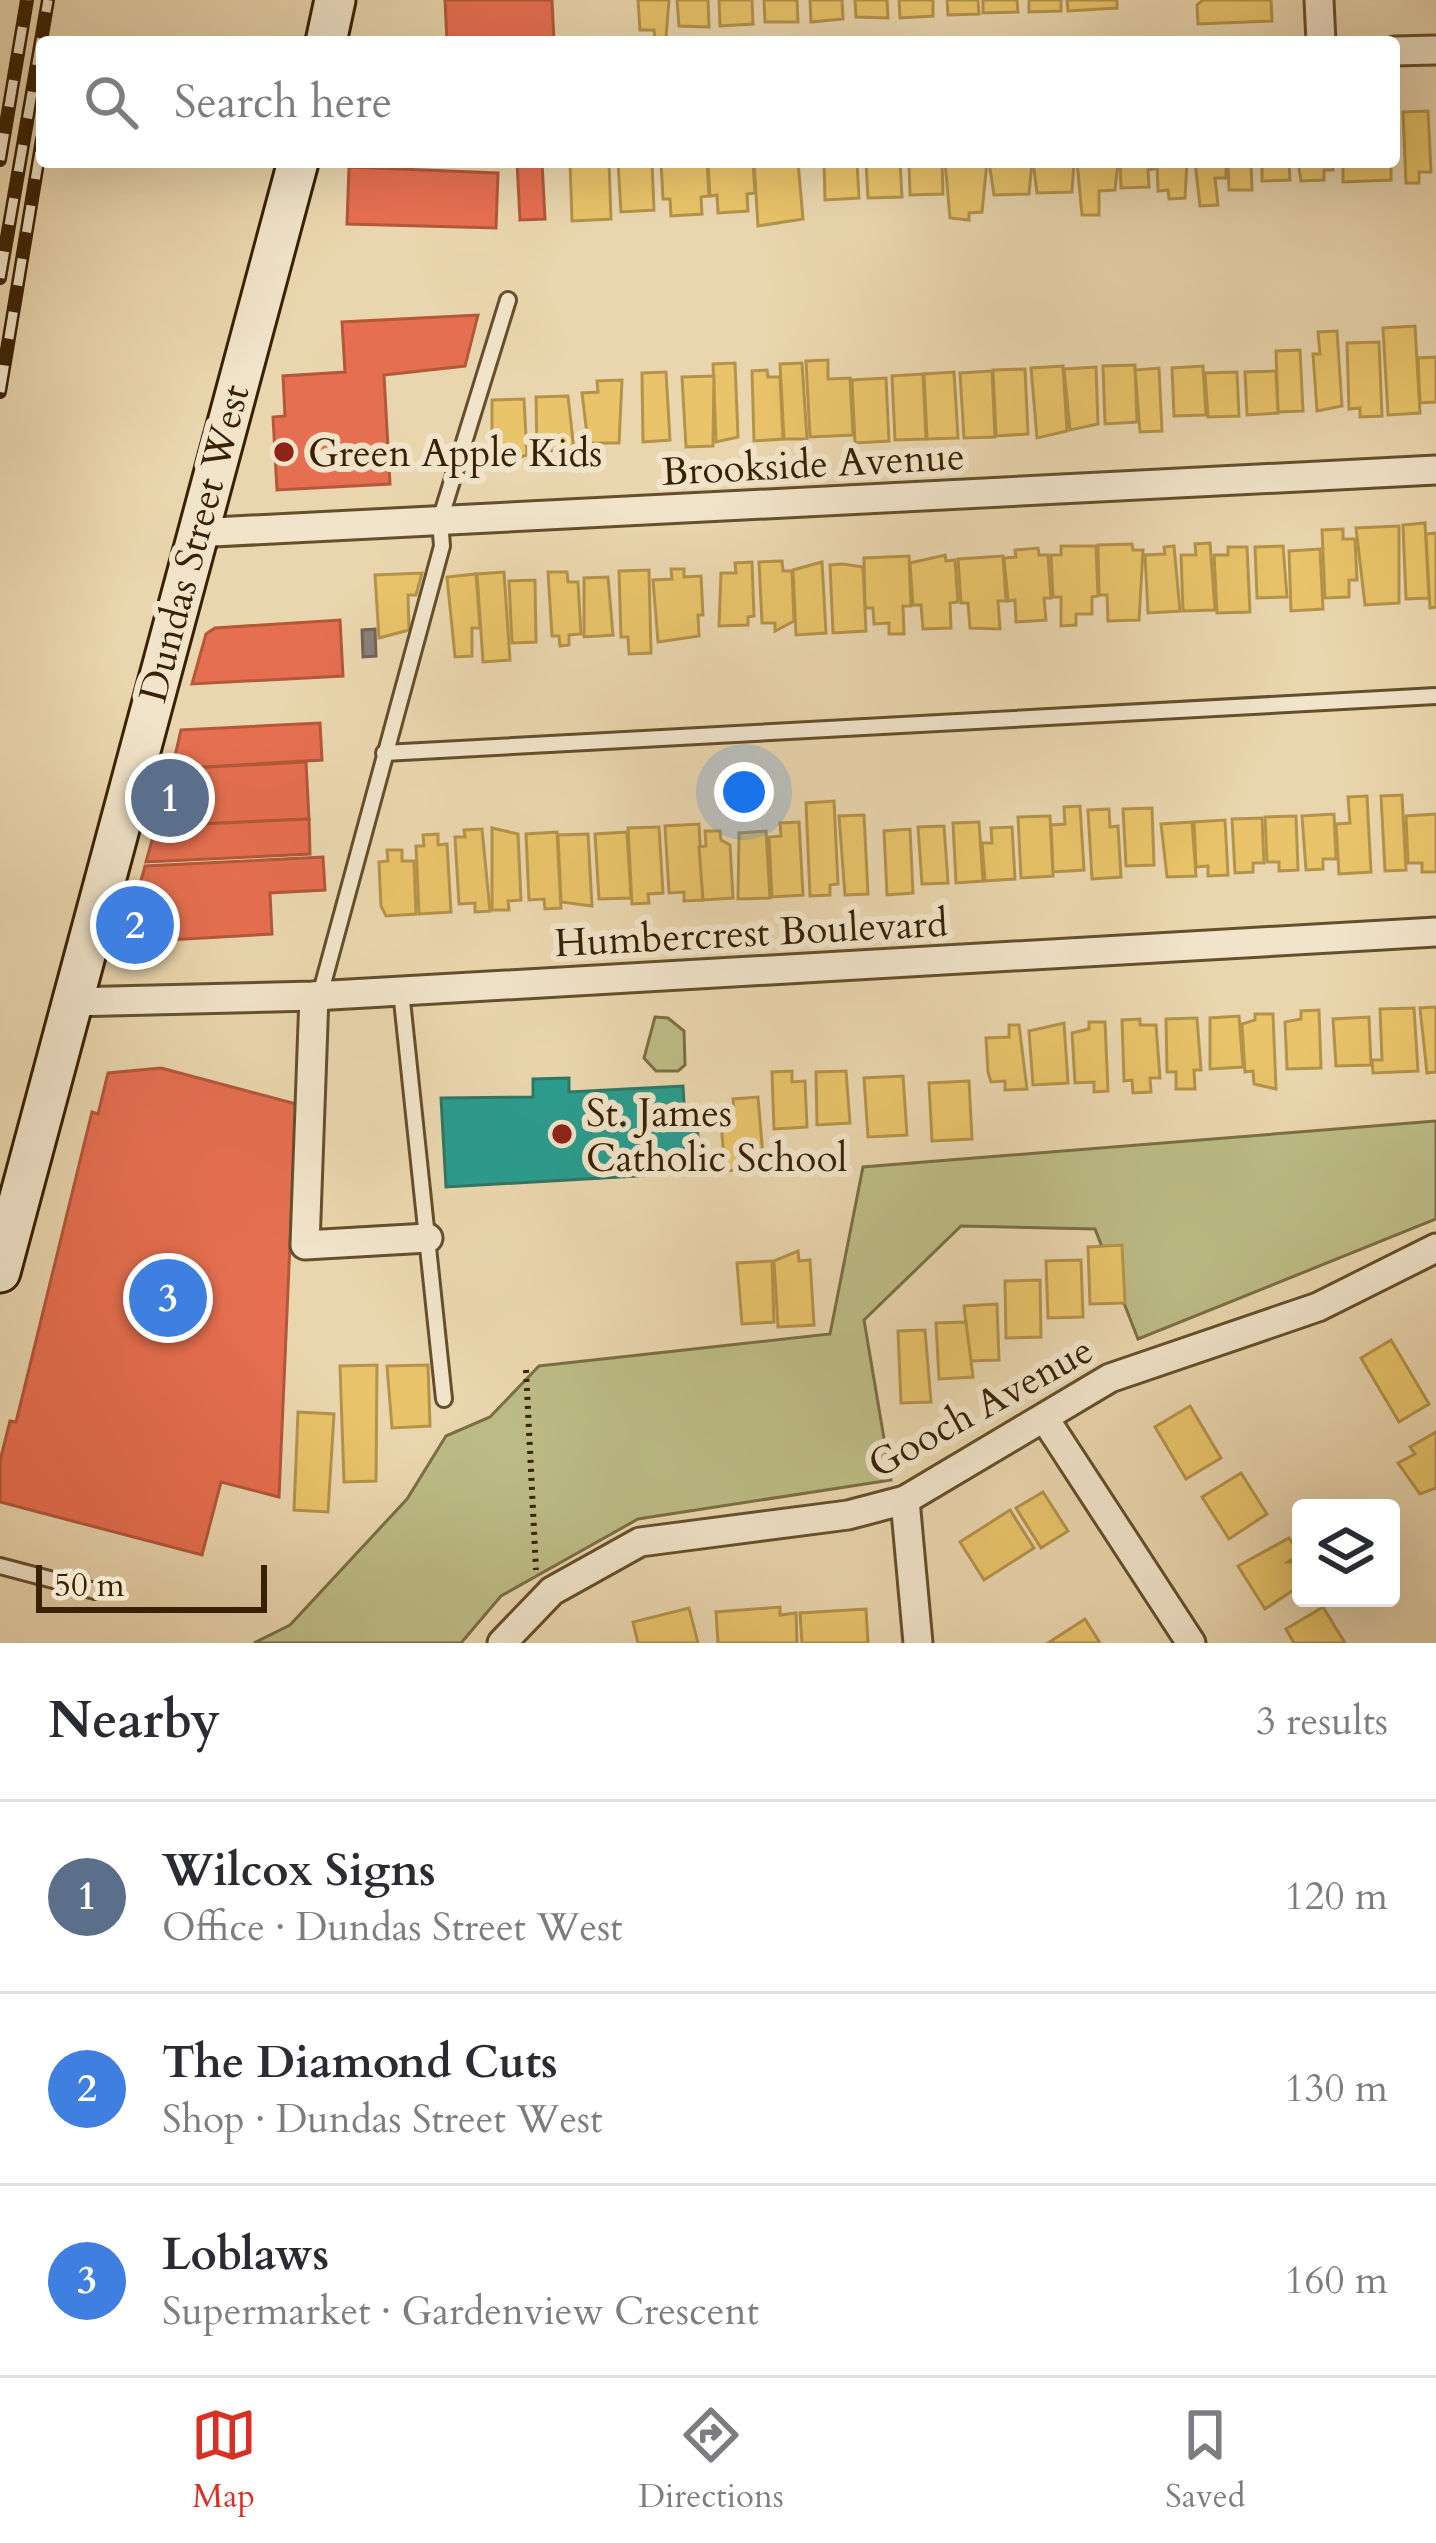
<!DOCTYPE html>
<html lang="en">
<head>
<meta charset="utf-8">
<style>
  body { margin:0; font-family:Cardo,serif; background:#f2f2f3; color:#2b2b33 }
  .controls { position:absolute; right:36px; bottom:36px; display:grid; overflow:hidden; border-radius:12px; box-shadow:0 12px 48px #0002 }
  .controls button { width:108px; height:108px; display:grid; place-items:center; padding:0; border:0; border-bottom:3px solid #e1e1e2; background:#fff; color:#2b2b33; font:60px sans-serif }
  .scale { position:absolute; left:36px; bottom:30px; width:231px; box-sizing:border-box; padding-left:12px; border:6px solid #392201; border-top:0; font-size:33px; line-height:42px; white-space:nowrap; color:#392201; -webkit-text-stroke:9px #f1e4ca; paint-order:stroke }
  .you { position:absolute; left:744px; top:792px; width:42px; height:42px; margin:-30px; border:9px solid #fff; border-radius:50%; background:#1a73e8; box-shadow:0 0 0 18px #1a73e833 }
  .badge { display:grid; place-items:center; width:78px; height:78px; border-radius:50%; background:#d93025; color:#fff; font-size:39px; font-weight:700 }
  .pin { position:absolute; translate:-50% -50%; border:6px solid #fff; box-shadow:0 3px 12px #0006 }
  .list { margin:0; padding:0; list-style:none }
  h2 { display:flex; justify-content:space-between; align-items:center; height:156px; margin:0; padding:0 48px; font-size:51px }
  h2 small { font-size:39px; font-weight:400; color:#7c7c81 }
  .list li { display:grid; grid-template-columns:78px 1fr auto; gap:36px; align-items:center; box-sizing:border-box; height:192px; padding:0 48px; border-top:3px solid #e1e1e2 }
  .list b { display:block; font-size:45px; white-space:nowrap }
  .list p { margin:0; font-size:39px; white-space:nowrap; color:#7c7c81 }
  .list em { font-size:39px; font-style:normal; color:#7c7c81 }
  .icon { flex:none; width:66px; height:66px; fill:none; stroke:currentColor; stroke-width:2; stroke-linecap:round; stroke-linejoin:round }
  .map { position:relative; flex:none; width:1436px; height:1643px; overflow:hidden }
  .search { position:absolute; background:#fff; box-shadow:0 12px 48px #0002; left:36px; right:36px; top:36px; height:132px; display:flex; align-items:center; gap:30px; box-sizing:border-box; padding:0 42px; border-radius:12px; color:#7c7c81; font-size:45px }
  .sheet { height:732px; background:#fff }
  nav { display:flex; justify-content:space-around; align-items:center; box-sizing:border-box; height:168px; border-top:3px solid #e1e1e2; background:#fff; font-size:33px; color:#7c7c81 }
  nav a { display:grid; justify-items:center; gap:6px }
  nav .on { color:#d93025 }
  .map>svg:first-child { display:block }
  .green { fill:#bdbc86; stroke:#7b6f44; stroke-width:3 }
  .homes { fill:#e9c46a; stroke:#b4934a; stroke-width:3 }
  .shops { fill:#e76f51; stroke:#b35839; stroke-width:3 }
  .schools { fill:#2a9d8f; stroke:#2e7864; stroke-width:3 }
  .industry { fill:#8a817c; stroke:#726457; stroke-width:3 }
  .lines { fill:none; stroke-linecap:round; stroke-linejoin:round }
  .lane-casing { stroke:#654f2c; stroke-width:20 }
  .street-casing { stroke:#654f2c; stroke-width:33 }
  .secondary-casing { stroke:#392201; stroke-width:45 }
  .path { stroke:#392201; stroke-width:6; stroke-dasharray:3 6; stroke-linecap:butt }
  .lane { stroke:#f1e4ca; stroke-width:14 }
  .street { stroke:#f1e4ca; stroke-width:27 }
  .secondary { stroke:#f1e4ca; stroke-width:39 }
  .rail-casing { stroke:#392201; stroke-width:14 }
  .rail { stroke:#f1e4ca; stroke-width:9; stroke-dasharray:27; stroke-linecap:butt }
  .poi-dot { fill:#8f2418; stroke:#f1e4ca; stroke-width:4.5 }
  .labels { text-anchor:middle; stroke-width:12; stroke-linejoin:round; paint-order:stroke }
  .poi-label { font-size:39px; fill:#392201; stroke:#f1e4ca; text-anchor:start }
  .street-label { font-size:39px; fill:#392201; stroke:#f1e4ca }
</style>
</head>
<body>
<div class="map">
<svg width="1436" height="1643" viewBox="0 0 1436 1643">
  <rect width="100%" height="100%" fill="#ead6ae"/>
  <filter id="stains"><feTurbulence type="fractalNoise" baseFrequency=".00167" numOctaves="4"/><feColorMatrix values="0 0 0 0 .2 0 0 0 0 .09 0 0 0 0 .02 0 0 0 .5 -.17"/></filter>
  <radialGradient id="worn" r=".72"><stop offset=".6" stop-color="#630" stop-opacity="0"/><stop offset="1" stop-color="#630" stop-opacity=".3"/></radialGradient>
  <g class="green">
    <polygon points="655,1017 668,1018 684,1031 685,1065 678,1071 656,1071 644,1058"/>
    <polygon points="1436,1121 1436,1219 1138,1339 1095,1229 961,1226 864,1320 891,1480 638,1519 501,1596 461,1643 254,1643 290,1625 407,1499 446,1436 490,1417 539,1366 830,1334 863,1167"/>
  </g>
  <g class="homes">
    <polygon points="638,0 669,0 666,37 655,38 654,30 640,30"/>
    <polygon points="677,0 708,0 709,27 679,26"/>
    <polygon points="719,0 752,0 753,24 720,26"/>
    <polygon points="764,0 797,0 798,22 765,22"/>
    <polygon points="810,0 842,0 843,19 811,22"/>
    <polygon points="855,0 887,0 888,18 856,17"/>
    <polygon points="899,0 933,0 933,16 900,18"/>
    <polygon points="947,0 978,0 979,14 948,15"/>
    <polygon points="983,0 1017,0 1018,12 983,13"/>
    <polygon points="1029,0 1061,0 1061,11 1029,12"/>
    <polygon points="1067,0 1117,0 1117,8 1068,11"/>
    <polygon points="1203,0 1271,0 1272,21 1198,24 1197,5"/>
    <polygon points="1428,111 1431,172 1419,172 1419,183 1406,183 1403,112"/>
    <polygon points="570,162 609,162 611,219 572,221"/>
    <polygon points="618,162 652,162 654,210 621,212"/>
    <polygon points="661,162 707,162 709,196 701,197 702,214 671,216 670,199 663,199"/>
    <polygon points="708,162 753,162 755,193 747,194 748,211 718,213 717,195 710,196"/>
    <polygon points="754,162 798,162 803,219 758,226"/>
    <polygon points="824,162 857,162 859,198 825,200"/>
    <polygon points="866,162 900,162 902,197 868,198"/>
    <polygon points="909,162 942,162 943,194 910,195"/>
    <polygon points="945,162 987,162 982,212 969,213 969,220 950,218"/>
    <polygon points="989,162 1032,162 1029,194 994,195"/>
    <polygon points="1033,162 1074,162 1072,192 1037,193"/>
    <polygon points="1077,162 1118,162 1115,190 1099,191 1099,215 1082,215"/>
    <polygon points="1120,162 1154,162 1154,169 1148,170 1149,187 1121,188"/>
    <polygon points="1157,162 1187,162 1185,198 1169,199 1168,190 1158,191"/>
    <polygon points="1195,162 1226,162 1226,178 1215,178 1218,205 1200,206"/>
    <polygon points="1228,162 1251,162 1252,190 1229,190"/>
    <polygon points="1262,162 1289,162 1290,180 1262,181"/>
    <polygon points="1298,162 1332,162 1333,170 1324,170 1324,180 1301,181"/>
    <polygon points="1343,162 1391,162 1391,180 1343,182"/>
    <polygon points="1415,326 1420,413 1388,415 1383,328"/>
    <polygon points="1337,331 1342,406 1317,411 1313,354 1320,354 1318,332"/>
    <polygon points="1379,342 1382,416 1360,417 1360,408 1349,409 1347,343"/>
    <polygon points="1300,350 1303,411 1278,412 1276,351"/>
    <polygon points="1436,357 1436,402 1420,403 1418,358"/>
    <polygon points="828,360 828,379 850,378 853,435 810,437 806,361"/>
    <polygon points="735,363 738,437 716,442 713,364"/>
    <polygon points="802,363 807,439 784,439 780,364"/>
    <polygon points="1135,365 1137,422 1105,424 1103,366"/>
    <polygon points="1063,366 1067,431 1037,438 1031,368"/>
    <polygon points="1203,366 1206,415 1174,416 1172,368"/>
    <polygon points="1096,367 1098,424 1070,430 1064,369"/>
    <polygon points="1159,368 1162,431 1140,432 1135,370"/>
    <polygon points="1025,369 1028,434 996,436 993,370"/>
    <polygon points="767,370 768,377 780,377 783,439 754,441 752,371"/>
    <polygon points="992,371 995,437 964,438 960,373"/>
    <polygon points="1276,371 1278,413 1247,415 1245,372"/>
    <polygon points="666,372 670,440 643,442 642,373"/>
    <polygon points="954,372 958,438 927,439 924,374"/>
    <polygon points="1237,372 1239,416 1208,417 1205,373"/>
    <polygon points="923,374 926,439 895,440 892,376"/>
    <polygon points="714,376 713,446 686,447 682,377"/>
    <polygon points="886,378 889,441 855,443 852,380"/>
    <polygon points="622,380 619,443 588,443 582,393 598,392 597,381"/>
    <polygon points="568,396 574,450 537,451 536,397"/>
    <polygon points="524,399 527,455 501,462 500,455 492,456 492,400"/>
    <polygon points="1425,523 1429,598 1406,599 1403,525"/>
    <polygon points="1399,526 1399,603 1365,605 1356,528"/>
    <polygon points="1343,529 1343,539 1355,539 1357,580 1349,580 1349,597 1325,598 1322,530"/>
    <polygon points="1436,533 1436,607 1430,608 1426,534"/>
    <polygon points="1210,543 1215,610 1183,611 1181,555 1196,555 1195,544"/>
    <polygon points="1132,544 1133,550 1143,550 1139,620 1108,621 1107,595 1099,595 1098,545"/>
    <polygon points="1061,546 1096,546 1098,596 1092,597 1092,614 1076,614 1076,625 1061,626 1061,597 1053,597 1051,555 1061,555"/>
    <polygon points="1174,546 1180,611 1148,613 1145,555 1165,554 1164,547"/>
    <polygon points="1283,546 1287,597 1257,598 1255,547"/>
    <polygon points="1228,547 1247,547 1250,612 1217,613 1214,555 1228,555"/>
    <polygon points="1038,548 1039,555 1048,555 1051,598 1044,598 1046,620 1016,622 1015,600 1008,601 1004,558 1016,557 1015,550"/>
    <polygon points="1320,549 1323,609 1291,611 1289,551"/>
    <polygon points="945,555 946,561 955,560 958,602 950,603 951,628 923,629 921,605 913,605 910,563"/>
    <polygon points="909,556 911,606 903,606 904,634 889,634 889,623 874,624 873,608 865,608 864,558"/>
    <polygon points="1003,556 1006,601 998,601 1000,629 970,628 968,603 961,603 958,559"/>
    <polygon points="782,561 783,571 792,571 794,621 775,631 775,623 762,623 759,562"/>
    <polygon points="752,562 754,616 748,617 748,625 719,626 721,573 736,573 735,563"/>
    <polygon points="822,562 826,633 796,635 793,570"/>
    <polygon points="843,564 863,567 866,631 833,633 830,565"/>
    <polygon points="671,569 684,569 684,577 701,576 703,615 698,615 699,636 658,642 653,580 672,579"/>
    <polygon points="649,570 651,653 629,654 628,637 621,637 619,571"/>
    <polygon points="504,572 510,660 483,662 477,574"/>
    <polygon points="548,572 567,572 568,582 578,582 581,634 569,635 569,645 560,646 559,636 552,636"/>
    <polygon points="422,573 416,595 408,595 409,630 379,638 375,575"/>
    <polygon points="476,574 480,628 472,628 472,656 455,657 447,577"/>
    <polygon points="608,577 613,635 584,637 584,578"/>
    <polygon points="535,580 536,642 512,643 509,581"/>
    <polygon points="1402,795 1406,870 1385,871 1381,796"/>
    <polygon points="1367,796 1371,872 1339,874 1336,824 1350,823 1348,797"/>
    <polygon points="834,801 838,884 830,885 830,895 810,896 806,803"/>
    <polygon points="1080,806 1084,870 1053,872 1051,825 1065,824 1064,807"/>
    <polygon points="1152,808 1154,865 1126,866 1123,809"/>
    <polygon points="1109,809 1110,827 1118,826 1121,877 1092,879 1088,810"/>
    <polygon points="1334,814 1336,859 1323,859 1323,869 1306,870 1302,816"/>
    <polygon points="1436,814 1436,872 1422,872 1422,863 1408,863 1406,816"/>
    <polygon points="864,815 868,894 845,895 839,816"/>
    <polygon points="1050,816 1053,876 1021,878 1018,817"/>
    <polygon points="1296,816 1298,870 1279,871 1279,862 1267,862 1265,817"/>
    <polygon points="1262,818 1264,863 1253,863 1253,872 1235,873 1232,819"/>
    <polygon points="1225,820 1228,875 1208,876 1208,866 1196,867 1194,822"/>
    <polygon points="799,822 803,895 772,897 769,837 781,836 780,823"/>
    <polygon points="979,822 983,881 956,883 953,823"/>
    <polygon points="1192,822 1196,876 1167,877 1161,824"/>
    <polygon points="699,824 703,900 684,901 684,892 669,893 665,826"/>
    <polygon points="944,826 948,883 922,884 918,827"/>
    <polygon points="659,827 663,893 648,894 649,903 632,904 628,828"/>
    <polygon points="1012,827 1015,879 985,881 982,843 992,843 991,828"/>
    <polygon points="492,828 518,834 521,900 508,901 509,910 492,910"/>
    <polygon points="482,829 490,911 475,912 475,903 459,904 455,837 465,837 464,830"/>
    <polygon points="910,829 913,893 887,895 884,831"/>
    <polygon points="705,831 720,831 721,840 730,845 733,898 703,900 699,847 706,846"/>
    <polygon points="766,831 770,898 738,899 739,833"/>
    <polygon points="557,832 561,908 545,909 544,899 529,900 526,834"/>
    <polygon points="627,832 631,898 599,899 595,834"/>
    <polygon points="438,834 438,845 447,844 451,912 419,914 416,846 424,846 423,835"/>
    <polygon points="588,834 592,906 561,902 558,835"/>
    <polygon points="387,850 402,850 402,861 414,861 416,914 386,916 381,906 379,862 388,861"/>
    <polygon points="1436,1007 1436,1072 1427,1073 1420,1008"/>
    <polygon points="1414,1008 1418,1071 1373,1073 1372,1060 1382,1060 1380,1009"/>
    <polygon points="1319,1010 1321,1068 1287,1069 1285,1022 1301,1019 1301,1011"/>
    <polygon points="1255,1014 1273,1014 1276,1089 1254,1084 1253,1071 1245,1072 1242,1024 1255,1020"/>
    <polygon points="1239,1016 1243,1067 1210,1069 1210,1018"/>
    <polygon points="1369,1017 1371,1065 1336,1066 1333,1019"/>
    <polygon points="1197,1018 1201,1070 1194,1070 1195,1089 1176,1089 1176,1072 1167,1072 1166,1019"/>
    <polygon points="1140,1019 1140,1025 1156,1025 1160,1078 1150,1078 1151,1092 1133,1093 1132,1080 1124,1081 1122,1020"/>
    <polygon points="1089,1022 1105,1022 1108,1091 1094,1092 1094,1082 1075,1083 1072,1033 1089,1029"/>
    <polygon points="1064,1023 1068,1083 1033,1085 1029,1031"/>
    <polygon points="1009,1025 1019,1025 1027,1089 1005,1090 1005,1081 991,1082 988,1072 986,1038 1009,1037"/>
    <polygon points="792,1071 792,1082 805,1081 807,1127 774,1129 772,1072"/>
    <polygon points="846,1071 850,1123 817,1125 816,1072"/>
    <polygon points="903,1076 907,1135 868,1137 864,1078"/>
    <polygon points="969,1081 972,1139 932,1141 929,1083"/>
    <polygon points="758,1097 764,1168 725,1171 720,1111 734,1111 733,1099"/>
    <polygon points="1122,1245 1125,1303 1090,1304 1088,1247"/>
    <polygon points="798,1251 799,1261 810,1260 814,1325 778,1327 774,1261"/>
    <polygon points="1081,1260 1083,1317 1048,1318 1046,1261"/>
    <polygon points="772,1261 774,1322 742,1324 737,1263"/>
    <polygon points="1040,1280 1041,1337 1006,1338 1005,1281"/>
    <polygon points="997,1304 999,1360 970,1361 964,1306"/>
    <polygon points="966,1322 973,1377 939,1379 936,1323"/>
    <polygon points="925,1330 931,1402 901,1403 898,1331"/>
    <polygon points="1391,1340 1429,1404 1399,1422 1361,1358"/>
    <polygon points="377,1365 376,1481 344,1482 340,1366"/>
    <polygon points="428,1365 430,1426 392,1428 387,1366"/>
    <polygon points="1190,1406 1221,1458 1186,1479 1155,1427"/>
    <polygon points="298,1412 334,1414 328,1512 294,1510"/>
    <polygon points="1436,1432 1436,1488 1420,1494 1398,1463 1415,1454 1410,1447"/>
    <polygon points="1241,1473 1267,1514 1229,1539 1202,1497"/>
    <polygon points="1043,1492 1068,1531 1041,1548 1016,1508"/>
    <polygon points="1010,1510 1034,1548 984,1580 960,1542"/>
    <polygon points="1289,1538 1300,1554 1288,1562 1301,1562 1301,1585 1265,1609 1238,1566"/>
    <polygon points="780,1607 780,1615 796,1613 797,1643 718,1643 716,1612"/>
    <polygon points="1323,1607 1345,1643 1294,1643 1286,1629"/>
    <polygon points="689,1608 698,1643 638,1643 633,1622"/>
    <polygon points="866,1609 868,1643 802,1643 800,1613"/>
    <polygon points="1085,1619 1100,1643 1048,1643"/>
  </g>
  <g class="shops">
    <polygon points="445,0 552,0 554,42 447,42"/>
    <polygon points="517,162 542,162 545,219 520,220"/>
    <polygon points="349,167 498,173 496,228 347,224"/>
    <polygon points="478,315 465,366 384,375 390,484 277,490 273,417 285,416 283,376 345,372 342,322"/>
    <polygon points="340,620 343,676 192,684 206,634 215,628"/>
    <polygon points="320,723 322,760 172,769 181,730"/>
    <polygon points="306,762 309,819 156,826 172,769"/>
    <polygon points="309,819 310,854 146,862 156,826"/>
    <polygon points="323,857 325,890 270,893 272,934 133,942 126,934 145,866"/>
    <polygon points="161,1068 296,1104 279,1497 221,1482 202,1555 0,1502 0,1461 10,1421 16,1422 92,1112 98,1114 108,1073"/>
  </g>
  <polygon class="schools" points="569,1078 569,1092 683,1086 685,1120 697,1119 698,1138 686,1139 688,1173 446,1187 441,1098 533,1097 533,1079"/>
  <polygon class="industry" points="375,629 376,656 363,657 362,630"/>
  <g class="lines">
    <g class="lane-casing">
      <g id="lane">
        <polyline points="384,753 1436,696"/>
        <polyline points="401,991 444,1399"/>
        <polyline points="320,995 442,546 440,520 508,300"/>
        <polyline points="0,1566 95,1591"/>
      </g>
    </g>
    <g class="street-casing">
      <g id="street">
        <polyline points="1319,0 1321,42"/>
        <polyline points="1394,51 1436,50"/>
        <polyline points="194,533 1436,470"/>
        <polyline points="314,996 305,1245 428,1238"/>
        <polyline points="70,1002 314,996 1436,932"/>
        <polyline points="1045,1419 1191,1643"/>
        <polyline points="905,1500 918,1643"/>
        <polyline points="502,1643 552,1591 640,1542 848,1515 905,1500 1110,1378 1318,1307 1436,1248"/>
      </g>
    </g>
    <g class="secondary-casing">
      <g id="secondary">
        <polyline points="326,42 335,0"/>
        <polyline points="0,1272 298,162"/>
      </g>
    </g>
    <polyline class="path" points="526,1370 536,1570"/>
    <use href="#lane" class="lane"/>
    <use href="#street" class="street"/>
    <use href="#secondary" class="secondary"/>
    <g class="rail-casing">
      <g id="rail">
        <polyline points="0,160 27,0"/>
        <polyline points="0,278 48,0"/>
        <polyline points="0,392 42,139"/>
      </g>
    </g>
    <use href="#rail" class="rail"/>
  </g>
  <g class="poi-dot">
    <circle cx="284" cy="452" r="12"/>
    <circle cx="562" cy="1134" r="12"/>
  </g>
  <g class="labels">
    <g class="poi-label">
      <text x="308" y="466">Green Apple Kids</text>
      <text x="586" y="1126">St. James<tspan x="586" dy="45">Catholic School</tspan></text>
    </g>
    <g class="street-label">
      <text transform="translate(813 463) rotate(-3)" y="14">Brookside Avenue</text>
      <text transform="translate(193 543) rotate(-75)" y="14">Dundas Street West</text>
      <text transform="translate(751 932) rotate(-3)" y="14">Humbercrest Boulevard</text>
      <text transform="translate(980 1406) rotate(-29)" y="14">Gooch Avenue</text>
    </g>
  </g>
  <rect width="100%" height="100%" filter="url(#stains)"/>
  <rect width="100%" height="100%" fill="url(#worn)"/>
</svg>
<div class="controls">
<button><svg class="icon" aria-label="layers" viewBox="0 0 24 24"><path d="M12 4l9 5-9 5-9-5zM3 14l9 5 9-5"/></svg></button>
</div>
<div class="scale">50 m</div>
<div class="you"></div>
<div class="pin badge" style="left:170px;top:798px;background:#5c6f8a">1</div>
<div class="pin badge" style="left:135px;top:925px;background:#3f7fe0">2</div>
<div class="pin badge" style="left:168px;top:1298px;background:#3f7fe0">3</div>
<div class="search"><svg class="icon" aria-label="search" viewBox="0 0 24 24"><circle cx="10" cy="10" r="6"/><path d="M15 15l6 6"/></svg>Search here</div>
</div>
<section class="sheet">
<h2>Nearby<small>3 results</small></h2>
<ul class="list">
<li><span class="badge" style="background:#5c6f8a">1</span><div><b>Wilcox Signs</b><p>Office · Dundas Street West</p></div><em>120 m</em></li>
<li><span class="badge" style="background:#3f7fe0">2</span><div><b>The Diamond Cuts</b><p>Shop · Dundas Street West</p></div><em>130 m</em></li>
<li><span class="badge" style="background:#3f7fe0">3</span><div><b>Loblaws</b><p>Supermarket · Gardenview Crescent</p></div><em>160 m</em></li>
</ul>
</section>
<nav>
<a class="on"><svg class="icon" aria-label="map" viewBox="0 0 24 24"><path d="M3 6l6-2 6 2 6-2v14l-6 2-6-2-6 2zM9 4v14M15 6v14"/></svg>Map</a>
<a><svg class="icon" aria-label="directions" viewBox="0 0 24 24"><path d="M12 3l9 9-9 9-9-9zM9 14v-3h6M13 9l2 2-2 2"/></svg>Directions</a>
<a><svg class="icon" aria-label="saved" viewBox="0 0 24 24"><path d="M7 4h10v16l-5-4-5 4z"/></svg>Saved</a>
</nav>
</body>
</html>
